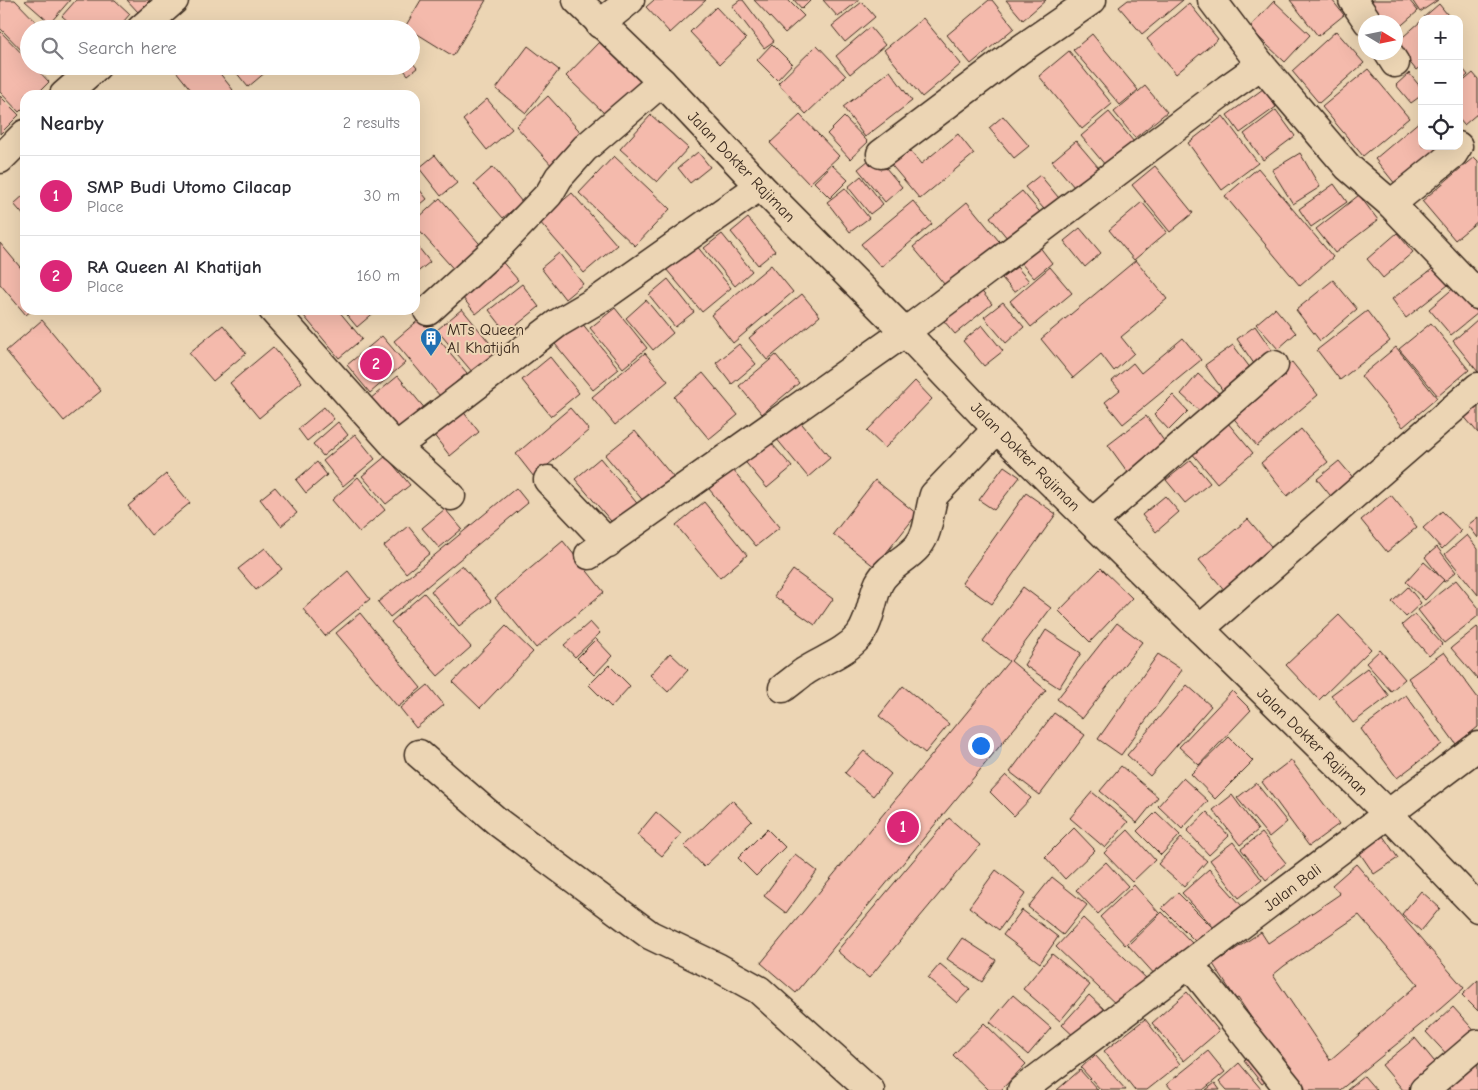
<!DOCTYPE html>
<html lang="en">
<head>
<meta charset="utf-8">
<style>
  body { margin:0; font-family:"Comic Neue",sans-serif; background:#f2f2f3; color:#2b2b33 }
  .controls { position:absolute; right:15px; top:15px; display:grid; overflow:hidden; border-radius:10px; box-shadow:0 5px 20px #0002 }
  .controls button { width:45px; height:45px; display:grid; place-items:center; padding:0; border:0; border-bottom:1px solid #e1e1e2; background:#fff; color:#2b2b33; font:25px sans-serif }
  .compass { position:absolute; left:1358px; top:15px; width:45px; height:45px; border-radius:50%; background:#fff; box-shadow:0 5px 20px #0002; rotate:100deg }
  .you { position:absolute; left:980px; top:745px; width:18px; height:18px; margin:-12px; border:4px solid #fff; border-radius:50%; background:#1a73e8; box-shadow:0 0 0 8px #1a73e833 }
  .badge { display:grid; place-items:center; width:32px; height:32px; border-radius:50%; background:#db2777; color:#fff; font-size:16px; font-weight:700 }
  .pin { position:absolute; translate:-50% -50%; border:2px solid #fff; box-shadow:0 1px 5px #0006 }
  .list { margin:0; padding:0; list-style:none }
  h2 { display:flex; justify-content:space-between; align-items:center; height:65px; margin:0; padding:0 20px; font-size:21px }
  h2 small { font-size:16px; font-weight:400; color:#7c7c81 }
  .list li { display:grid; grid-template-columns:32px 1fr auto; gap:15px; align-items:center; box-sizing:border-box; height:80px; padding:0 20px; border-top:1px solid #e1e1e2 }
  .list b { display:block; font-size:19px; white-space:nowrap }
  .list p { margin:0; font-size:16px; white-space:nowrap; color:#7c7c81 }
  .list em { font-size:16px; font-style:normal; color:#7c7c81 }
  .icon { flex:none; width:28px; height:28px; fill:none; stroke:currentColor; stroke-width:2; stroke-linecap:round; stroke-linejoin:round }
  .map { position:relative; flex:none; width:1478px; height:1090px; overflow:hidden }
  .search { position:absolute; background:#fff; box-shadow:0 5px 20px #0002; left:20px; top:20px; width:400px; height:55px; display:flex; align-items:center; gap:12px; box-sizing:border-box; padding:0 18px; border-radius:28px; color:#7c7c81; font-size:19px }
  .panel { position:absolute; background:#fff; box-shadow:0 5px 20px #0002; left:20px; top:90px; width:400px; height:225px; border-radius:15px }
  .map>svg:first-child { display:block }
  .building { fill:#f4baac; stroke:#3b2a1e; fill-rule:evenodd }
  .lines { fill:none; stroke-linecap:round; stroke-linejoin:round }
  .minor-casing { stroke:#3b2a1e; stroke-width:31 }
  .minor { stroke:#ecd5b4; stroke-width:28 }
  .labels { text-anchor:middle; stroke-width:4; stroke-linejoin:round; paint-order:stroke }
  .street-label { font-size:16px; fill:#3b2a1e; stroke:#ecd5b4 }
  .poi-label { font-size:16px; fill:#3b2a1e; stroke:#ecd5b4; text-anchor:start }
</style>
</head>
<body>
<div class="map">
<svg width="1478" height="1090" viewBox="0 0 1478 1090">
  <rect width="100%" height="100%" fill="#ecd5b4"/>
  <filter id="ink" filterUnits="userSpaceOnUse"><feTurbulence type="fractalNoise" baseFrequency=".02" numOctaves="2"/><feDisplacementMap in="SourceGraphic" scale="10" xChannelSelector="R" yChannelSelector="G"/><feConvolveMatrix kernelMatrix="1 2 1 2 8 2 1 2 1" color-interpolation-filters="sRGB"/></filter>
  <g filter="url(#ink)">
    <g class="building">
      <polygon points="0,0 15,0 43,29 29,29 29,58 0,28"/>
      <polygon points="27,0 70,0 50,23 25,1"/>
      <polygon points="76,0 115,0 130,14 117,29 77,29 62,16"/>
      <polygon points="127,0 150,0 138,12"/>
      <polygon points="421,0 486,0 453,56 411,30 411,29 405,27"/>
      <polygon points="654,0 706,0 670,33 646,7"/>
      <polygon points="740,0 743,0 774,41 764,48 732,6"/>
      <polygon points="754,0 788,0 804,16 785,33"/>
      <polygon points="794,0 811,0 802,9"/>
      <polygon points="823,0 859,0 838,17"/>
      <polygon points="989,0 992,0 1014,28 971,64 947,35"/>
      <polygon points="1006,0 1046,0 1023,20"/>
      <polygon points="1128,0 1183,0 1142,34 1119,7"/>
      <polygon points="1290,0 1332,0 1344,15 1318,36"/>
      <polygon points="1373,0 1409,0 1418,11 1396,30 1396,22 1376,22 1364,8"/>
      <polygon points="1412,0 1438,0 1420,12"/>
      <polygon points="1274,1 1310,35 1285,62 1249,28"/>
      <polygon points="862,2 875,17 845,42 832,26"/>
      <polygon points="1189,3 1218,39 1176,74 1147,39"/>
      <polygon points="1439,4 1451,19 1426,19 1424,17"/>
      <polygon points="716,7 746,39 720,64 690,32"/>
      <polygon points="923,18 961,64 922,97 884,50"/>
      <polygon points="1420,22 1422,24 1422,65 1416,70 1396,45 1396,43"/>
      <polygon points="870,27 885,45 850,74 836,56"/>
      <polygon points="0,31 29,61 29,66 34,66 49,82 36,95 25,95 25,106 19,112 0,92"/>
      <polygon points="1336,31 1364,63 1319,103 1292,71"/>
      <polygon points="1092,34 1138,90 1120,105 1073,50"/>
      <polygon points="599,42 641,82 608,117 566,76"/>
      <polygon points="772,44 792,64 777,80 757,60"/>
      <polygon points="817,45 846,76 806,114 778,83"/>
      <polygon points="528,46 559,70 526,113 496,89"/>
      <polygon points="1069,51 1112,104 1082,129 1039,76"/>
      <polygon points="411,61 417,68 408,75 401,66 411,66"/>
      <polygon points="1459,64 1468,75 1459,83"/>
      <polygon points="172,66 214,66 233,90 226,95 195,95"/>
      <polygon points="231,66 273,66 248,87"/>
      <polygon points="1368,69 1409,118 1363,156 1322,107"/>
      <polygon points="890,71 912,101 865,137 843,107"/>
      <polygon points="1409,73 1422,89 1422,95 1411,103 1396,85"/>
      <polygon points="1473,73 1478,79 1478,113 1464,125 1459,119 1459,85"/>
      <polygon points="1145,86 1167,112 1135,138 1114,112"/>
      <polygon points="1263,89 1276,107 1240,133 1227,115"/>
      <polygon points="0,96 19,115 0,134"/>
      <polygon points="548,96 586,138 554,168 516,126"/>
      <polygon points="487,99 512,129 487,150 463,120"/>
      <polygon points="1276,110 1295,136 1263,160 1244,134"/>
      <polygon points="1109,112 1134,142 1106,166 1081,136"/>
      <polygon points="651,115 688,148 657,182 620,149"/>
      <polygon points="800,115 839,156 809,184 770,143"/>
      <polygon points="1003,116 1029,146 1014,158 989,128"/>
      <polygon points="1223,116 1258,163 1222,190 1188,143"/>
      <polygon points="844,117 868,142 850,159 827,134"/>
      <polygon points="1421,120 1422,146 1443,146 1400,190 1375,159"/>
      <polygon points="958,134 974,154 920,199 888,161 906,146 921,164"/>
      <polygon points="1076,141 1104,174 1080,194 1052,161"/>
      <polygon points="698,152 710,167 690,183 678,168"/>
      <polygon points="1300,153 1320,187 1293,204 1272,170"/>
      <polygon points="435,155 457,183 441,196 419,168"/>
      <polygon points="875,155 902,187 885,202 858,169"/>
      <polygon points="614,156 670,209 635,246 579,193"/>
      <polygon points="1474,157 1478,161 1478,221 1455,240 1422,201"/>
      <polygon points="832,165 848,180 830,198 814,182"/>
      <polygon points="1155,166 1193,213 1170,232 1132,185"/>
      <polygon points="493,167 522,202 503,218 474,184"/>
      <polygon points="1258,168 1333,257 1300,286 1225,196"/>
      <polygon points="1040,175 1063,203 1049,215 1025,187"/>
      <polygon points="861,176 883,204 870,214 848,187"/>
      <polygon points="415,184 427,199 415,209"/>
      <polygon points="1334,184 1347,202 1311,227 1299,209"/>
      <polygon points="845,188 869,218 850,232 827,202"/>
      <polygon points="1022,191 1044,217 1012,244 990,217"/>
      <polygon points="572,193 617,245 584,273 539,221"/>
      <polygon points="25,194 25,217 14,204"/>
      <polygon points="1359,195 1378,220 1335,253 1316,229"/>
      <polygon points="440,198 485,250 458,274 415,226 415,221"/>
      <polygon points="913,201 932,224 881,267 861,244"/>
      <polygon points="967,202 1003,246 950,291 913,247"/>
      <polygon points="1142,202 1167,232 1134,260 1109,230"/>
      <polygon points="748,218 775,251 758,265 731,232"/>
      <polygon points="1080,228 1101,253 1085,267 1064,241"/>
      <polygon points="1397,233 1413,252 1383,278 1367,259"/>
      <polygon points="722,234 752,271 735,286 704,248"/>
      <polygon points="0,243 25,273 25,310 32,310 26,315 0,284"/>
      <polygon points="415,243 430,262 415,274"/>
      <polygon points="696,245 731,288 702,312 666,269"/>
      <polygon points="1039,246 1052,263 1034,278 1020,262"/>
      <polygon points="559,253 583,284 565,299 541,268"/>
      <polygon points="499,258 518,280 476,314 458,292"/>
      <polygon points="1136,260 1167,299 1121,337 1134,353 1114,371 1101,354 1073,378 1041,339"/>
      <polygon points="771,265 793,292 733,343 711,315"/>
      <polygon points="1017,267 1029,281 1014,292 1002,278"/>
      <polygon points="1050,267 1072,293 1031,327 1010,301"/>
      <polygon points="1435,267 1448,285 1406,318 1392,299"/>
      <polygon points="668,279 694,312 675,327 649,295"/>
      <polygon points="1333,280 1357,309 1320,341 1296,310"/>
      <polygon points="975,283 992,304 955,334 938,314"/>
      <polygon points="522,284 539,307 507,333 489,310"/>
      <polygon points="1456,286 1478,313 1451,335 1429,309"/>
      <polygon points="802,294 820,316 767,360 749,338"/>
      <polygon points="646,300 673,333 653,350 626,318"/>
      <polygon points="1003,302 1024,327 1006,343 984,317"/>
      <polygon points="615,308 647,348 623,368 590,328"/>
      <polygon points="1275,308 1296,333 1278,349 1256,324"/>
      <polygon points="462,309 498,353 473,373 437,330"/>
      <polygon points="299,310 338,310 362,339 339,358"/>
      <polygon points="343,310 377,310 357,327"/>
      <polygon points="1367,311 1390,341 1340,380 1317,350"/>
      <polygon points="421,318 467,373 440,396 394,341"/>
      <polygon points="1478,319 1478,372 1453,341"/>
      <polygon points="42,320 101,391 64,421 6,351"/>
      <polygon points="581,322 619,369 593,390 555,344"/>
      <polygon points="1431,323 1469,370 1438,396 1399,349"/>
      <polygon points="223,325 246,353 213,381 189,353"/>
      <polygon points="982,325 1003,351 984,366 963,341"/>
      <polygon points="1255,326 1278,359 1259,371 1237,339"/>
      <polygon points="382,336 405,363 370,393 347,365"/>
      <polygon points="1183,338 1201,360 1123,424 1105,402 1120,390 1112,381 1133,363 1141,373"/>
      <polygon points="739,344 756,364 732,384 716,363"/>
      <polygon points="1233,345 1254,373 1225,394 1205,365"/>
      <polygon points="273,347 302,382 259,418 230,383"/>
      <polygon points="1396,347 1437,398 1403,427 1361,376"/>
      <polygon points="645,353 668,381 615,425 592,397"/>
      <polygon points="776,355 799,383 762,414 739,386"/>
      <polygon points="550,357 579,393 551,416 522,380"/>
      <polygon points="1292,362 1318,395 1257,446 1230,414"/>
      <polygon points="703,373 738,415 709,439 674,397"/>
      <polygon points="1198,374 1222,396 1205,416 1181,394"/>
      <polygon points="398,376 426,410 398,433 370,399"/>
      <polygon points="915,381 932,399 885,448 867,431"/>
      <polygon points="1173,395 1188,411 1169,430 1154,414"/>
      <polygon points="1478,400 1478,433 1462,414"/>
      <polygon points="324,407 334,419 307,441 298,429"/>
      <polygon points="570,408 589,430 534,477 516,454"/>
      <polygon points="462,410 479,432 450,456 433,434"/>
      <polygon points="793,413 830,458 808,477 771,432"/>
      <polygon points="1146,416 1167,445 1129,474 1108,445"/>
      <polygon points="338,422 348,435 323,456 313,444"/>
      <polygon points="1227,422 1253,453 1217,483 1191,452"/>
      <polygon points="1301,429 1328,462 1287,496 1261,463"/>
      <polygon points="635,431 674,478 645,503 605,455"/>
      <polygon points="355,434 375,459 343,486 323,461"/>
      <polygon points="766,437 792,467 767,488 742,458"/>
      <polygon points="386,456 410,485 386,504 362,476"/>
      <polygon points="600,458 640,507 616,527 575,479"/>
      <polygon points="1191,460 1210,483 1185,503 1166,480"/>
      <polygon points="1339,461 1356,481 1334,500 1317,479"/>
      <polygon points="317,462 327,475 306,493 296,480"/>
      <polygon points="1004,466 1020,477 994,510 979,500"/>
      <polygon points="733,470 780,527 756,546 709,489"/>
      <polygon points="166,474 190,503 151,535 128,506"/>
      <polygon points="358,477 385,510 359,532 332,500"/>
      <polygon points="875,480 917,514 875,567 833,534"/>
      <polygon points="275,487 297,513 281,526 260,499"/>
      <polygon points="516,488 528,503 390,617 378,602"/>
      <polygon points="1026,493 1056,514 992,604 962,583"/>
      <polygon points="1391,495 1417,527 1387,552 1361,520"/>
      <polygon points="1165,496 1179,512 1156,532 1142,515"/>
      <polygon points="704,502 747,555 720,578 676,525"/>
      <polygon points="445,509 462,529 439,548 422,528"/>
      <polygon points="1442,511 1461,531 1442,549 1423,528"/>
      <polygon points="1478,517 1478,538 1468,525"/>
      <polygon points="1248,519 1275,551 1226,592 1199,560"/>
      <polygon points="408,526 430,553 406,573 384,546"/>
      <polygon points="1467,535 1478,549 1478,595 1445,554"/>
      <polygon points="563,541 604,592 536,648 495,598"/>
      <polygon points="1437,547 1456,572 1444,582 1425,557"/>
      <polygon points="265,548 282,569 256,590 238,569"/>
      <polygon points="1424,562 1444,580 1425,600 1406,582"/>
      <polygon points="462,565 491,601 459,626 431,591"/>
      <polygon points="1101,568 1132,598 1090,642 1059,611"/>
      <polygon points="793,570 833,599 815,625 774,596"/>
      <polygon points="348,571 370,599 325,636 303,609"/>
      <polygon points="1456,580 1478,607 1478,616 1444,643 1418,610"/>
      <polygon points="1023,587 1051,608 1011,661 1046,690 796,993 761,963 1009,661 983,641"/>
      <polygon points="1408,587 1421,603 1406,617 1392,602"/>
      <polygon points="424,593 471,647 438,676 391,622"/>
      <polygon points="360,613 421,688 398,707 336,633"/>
      <polygon points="1415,614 1442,644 1429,656 1402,625"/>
      <polygon points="1339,615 1371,649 1319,700 1286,665"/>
      <polygon points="590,622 600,633 575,657 564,645"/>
      <polygon points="1117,623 1142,642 1082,719 1057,699"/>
      <polygon points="506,626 533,652 480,708 453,682"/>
      <polygon points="1477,627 1478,628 1478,679 1451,648"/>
      <polygon points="1046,630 1081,653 1059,688 1024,665"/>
      <polygon points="596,639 612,656 594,675 577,658"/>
      <polygon points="1380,650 1405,679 1391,691 1366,663"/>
      <polygon points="1444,652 1478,698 1478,727 1456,744 1408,678"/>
      <polygon points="670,653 688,670 668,692 650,675"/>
      <polygon points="1158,654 1182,670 1121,755 1098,739"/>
      <polygon points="609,665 630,686 611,707 589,685"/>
      <polygon points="1367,668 1389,696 1353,723 1331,695"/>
      <polygon points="428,685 444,705 416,728 400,708"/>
      <polygon points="1187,685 1211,706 1150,776 1127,755"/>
      <polygon points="903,686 949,724 925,753 879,716"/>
      <polygon points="1232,691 1251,710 1199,765 1179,747"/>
      <polygon points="1406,695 1442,744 1397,778 1361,729"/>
      <polygon points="1054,713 1085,735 1040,795 1010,772"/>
      <polygon points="1229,737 1253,761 1215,799 1191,774"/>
      <polygon points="864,751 891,774 873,796 845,773"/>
      <polygon points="1291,760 1339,824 1309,846 1262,782"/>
      <polygon points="1121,766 1158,797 1137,823 1100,791"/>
      <polygon points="1006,775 1031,798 1014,816 990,792"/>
      <polygon points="1183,778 1208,801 1182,829 1158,806"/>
      <polygon points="1256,783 1287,822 1269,837 1237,798"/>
      <polygon points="1092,792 1128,822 1105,848 1070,818"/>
      <polygon points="1232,795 1258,830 1240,845 1213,810"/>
      <polygon points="732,800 752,821 704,867 684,846"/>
      <polygon points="656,812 681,834 662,856 637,835"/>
      <polygon points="1156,812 1180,835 1161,855 1137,831"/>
      <polygon points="1207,812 1229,836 1209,855 1187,831"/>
      <polygon points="949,818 980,845 869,978 837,951"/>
      <polygon points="1074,828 1095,850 1065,879 1045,857"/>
      <polygon points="767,829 785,847 756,876 738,858"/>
      <polygon points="1128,830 1155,860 1132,882 1104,853"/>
      <polygon points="1262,833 1286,863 1266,880 1241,849"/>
      <polygon points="1383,836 1398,858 1374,874 1359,852"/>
      <polygon points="1181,838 1207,861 1184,887 1158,864"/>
      <polygon points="1233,842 1262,880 1239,898 1210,860"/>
      <polygon points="795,854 817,871 786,913 764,896"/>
      <polygon points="1106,862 1128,886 1098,914 1076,890"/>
      <path d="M1356,864L1464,988L1440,1009L1340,1090H1300L1238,998L1236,999L1213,964L1261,932L1268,943L1340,894L1332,885ZM1359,915L1418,984L1330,1060L1273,975L1284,966Z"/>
      <polygon points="1209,869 1242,906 1216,930 1182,893"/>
      <polygon points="996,870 1026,893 999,930 969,907"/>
      <polygon points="1052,877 1087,905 1063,935 1028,907"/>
      <polygon points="1134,885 1159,913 1125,945 1100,917"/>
      <polygon points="1421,891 1440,908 1421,931 1402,914"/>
      <polygon points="1178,893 1213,928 1197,943 1162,908"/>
      <polygon points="1022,910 1058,937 1040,963 1003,935"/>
      <polygon points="1162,912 1192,943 1157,977 1128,945"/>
      <polygon points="1083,918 1147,979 1120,1008 1056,947"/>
      <polygon points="962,938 996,960 982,982 947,959"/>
      <polygon points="1052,954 1090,985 1060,1021 1023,989"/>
      <polygon points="940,964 970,989 957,1003 928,978"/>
      <polygon points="1478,980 1478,1011 1462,995"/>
      <polygon points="1187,992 1219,1031 1184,1061 1152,1023"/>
      <polygon points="1013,995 1051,1028 1028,1055 990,1022"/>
      <polygon points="1089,995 1105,1010 1078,1040 1062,1025"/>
      <polygon points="1453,1007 1478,1035 1452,1060 1426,1032"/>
      <polygon points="1145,1019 1180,1064 1147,1090 1135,1090 1104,1051"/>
      <polygon points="984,1023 1026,1064 1001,1090 989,1090 953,1055"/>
      <polygon points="1415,1038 1439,1067 1411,1090 1403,1090 1382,1065"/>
      <polygon points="1208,1051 1225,1072 1203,1090 1172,1090 1167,1084"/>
      <polygon points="1255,1052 1273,1076 1262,1084 1244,1061"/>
      <polygon points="1095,1055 1126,1090 1101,1090 1081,1068"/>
      <polygon points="1478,1057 1478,1090 1450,1090 1447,1086"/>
      <polygon points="1239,1063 1261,1089 1260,1090 1227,1090 1219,1081"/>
      <polygon points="1080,1070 1098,1090 1057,1090"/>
      <polygon points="1364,1076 1376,1090 1347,1090"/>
      <polygon points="1215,1083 1220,1090 1206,1090"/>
    </g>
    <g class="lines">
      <g class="minor-casing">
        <g id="minor">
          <polyline points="577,0 662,82 760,186 905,332 997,429 1389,815 1478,908"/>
          <polyline points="1212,0 1261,65 1348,167 1391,204 1478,295"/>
          <polyline points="1353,0 1368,22"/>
          <polyline points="600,24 630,0"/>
          <polyline points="141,29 174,0"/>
          <polyline points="1388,52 1395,63"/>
          <polyline points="64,95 97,66"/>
          <polyline points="881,154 1018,51 1092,0"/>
          <polyline points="0,159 25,134"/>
          <polyline points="1391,204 1453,154 1458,146"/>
          <polyline points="273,310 396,447 451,496"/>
          <polyline points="428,311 498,247 549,194 559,177 585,148 662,82"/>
          <polyline points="396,447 558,323 604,296 760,186"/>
          <polyline points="548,480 608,543"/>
          <polyline points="1093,522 1274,365"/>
          <polyline points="589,555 905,332 1227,89 1261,65"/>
          <polyline points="1200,629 1478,387"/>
          <path d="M783,688C790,683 797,677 804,672C822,660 845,653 859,636C871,621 871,600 879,583C888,566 906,560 918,546C930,531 928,513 934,495L997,429"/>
          <polyline points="419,754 499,823 650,935 719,968 759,990 870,1090"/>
          <polyline points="1189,964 1290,1090"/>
          <polyline points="1022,1090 1478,746"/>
          <polyline points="1424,1090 1478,1044"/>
        </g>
      </g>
      <use href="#minor" class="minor"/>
    </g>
  </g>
  <defs>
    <g id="building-pin" transform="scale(1.125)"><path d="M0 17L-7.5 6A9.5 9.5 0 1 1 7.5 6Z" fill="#1f6fb2" stroke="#ecd5b4"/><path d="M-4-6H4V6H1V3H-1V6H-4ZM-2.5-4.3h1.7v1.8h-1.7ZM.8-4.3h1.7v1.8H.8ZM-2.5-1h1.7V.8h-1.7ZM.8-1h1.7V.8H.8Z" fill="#fff"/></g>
  </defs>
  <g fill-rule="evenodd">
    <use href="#building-pin" x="431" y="338"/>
  </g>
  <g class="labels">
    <g class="street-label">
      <text transform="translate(742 166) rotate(46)" y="6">Jalan Dokter Rajiman</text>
      <text transform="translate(1026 456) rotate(45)" y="6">Jalan Dokter Rajiman</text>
      <text transform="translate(1313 741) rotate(44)" y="6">Jalan Dokter Rajiman</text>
      <text transform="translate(1292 887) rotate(-37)" y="6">Jalan Bali</text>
    </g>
    <g class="poi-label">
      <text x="447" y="335">MTs Queen<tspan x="447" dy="18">Al Khatijah</tspan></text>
    </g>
  </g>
</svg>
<div class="controls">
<button>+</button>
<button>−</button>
<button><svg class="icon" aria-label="locate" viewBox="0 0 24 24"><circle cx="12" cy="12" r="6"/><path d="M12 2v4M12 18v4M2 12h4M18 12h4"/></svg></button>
</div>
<svg class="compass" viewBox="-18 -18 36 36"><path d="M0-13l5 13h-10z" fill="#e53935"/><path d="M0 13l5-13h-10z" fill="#7c7c81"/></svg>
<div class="you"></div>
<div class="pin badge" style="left:903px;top:827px">1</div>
<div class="pin badge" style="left:376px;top:364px">2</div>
<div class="search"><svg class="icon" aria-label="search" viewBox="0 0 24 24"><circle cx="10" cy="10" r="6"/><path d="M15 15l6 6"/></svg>Search here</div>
<section class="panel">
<h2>Nearby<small>2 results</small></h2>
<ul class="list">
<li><span class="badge">1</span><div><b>SMP Budi Utomo Cilacap</b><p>Place</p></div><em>30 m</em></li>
<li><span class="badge">2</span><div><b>RA Queen Al Khatijah</b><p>Place</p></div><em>160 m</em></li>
</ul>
</section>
</div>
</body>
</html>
